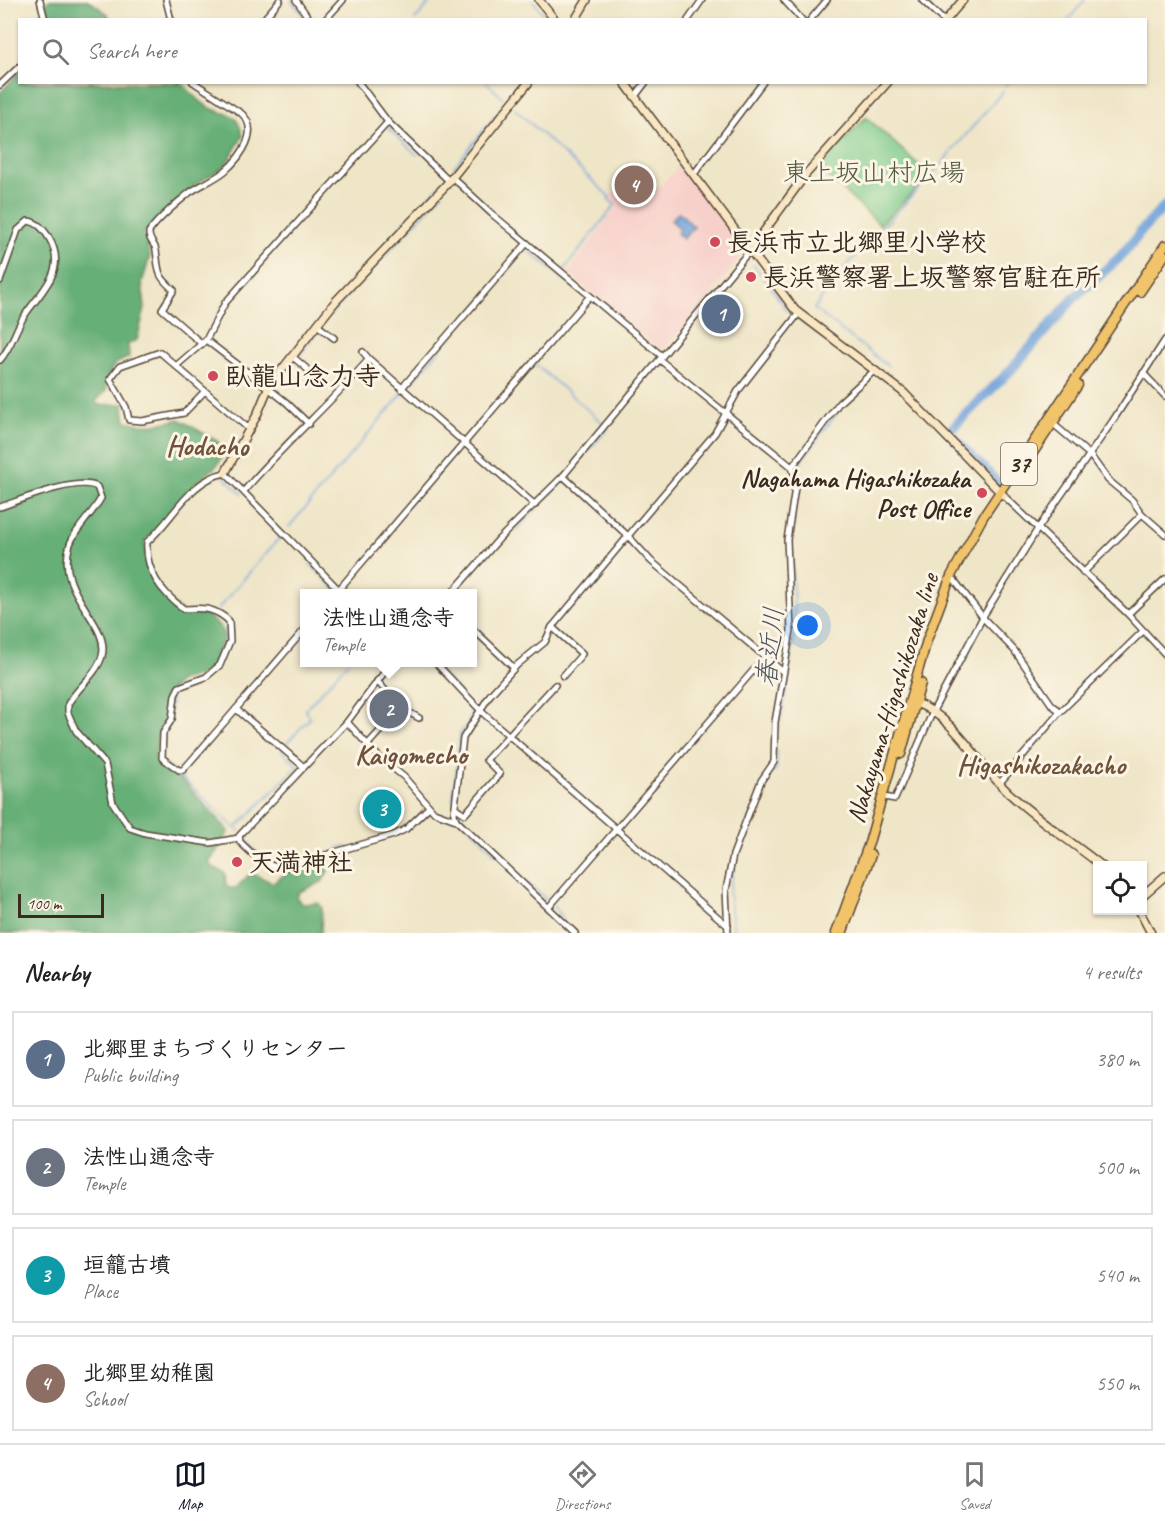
<!DOCTYPE html>
<html lang="en">
<head>
<meta charset="utf-8">
<style>
  body { margin:0; font-family:Caveat,"Klee One",sans-serif; background:#f6f6f6; color:#222 }
  .controls { position:absolute; right:18px; bottom:18px; display:grid; overflow:hidden; border-radius:0px; box-shadow:0 2px 4px #0004 }
  .controls button { width:54px; height:54px; display:grid; place-items:center; padding:0; border:0; border-bottom:2px solid #e0e0e0; background:#fff; color:#222; font:30px sans-serif }
  .scale { position:absolute; left:18px; bottom:15px; width:86px; box-sizing:border-box; padding-left:6px; border:3px solid #3b2a1e; border-top:0; font-size:16px; line-height:21px; white-space:nowrap; color:#3b2a1e; -webkit-text-stroke:4px #fcf5e5; paint-order:stroke }
  .you { position:absolute; left:808px; top:626px; width:21px; height:21px; margin:-15px; border:4px solid #fff; border-radius:50%; background:#1a73e8; box-shadow:0 0 0 9px #1a73e833 }
  .badge { display:grid; place-items:center; width:39px; height:39px; border-radius:50%; background:#111827; color:#fff; font-size:20px; font-weight:700 }
  .pin { position:absolute; translate:-50% -50%; border:3px solid #fff; box-shadow:0 2px 6px #0006 }
  .popup { position:absolute; left:300px; top:589px; width:177px; height:78px; box-sizing:border-box; display:grid; place-content:center; border-radius:0px; background:#fff; filter:drop-shadow(0 2px 4px #0005); font-size:20px; white-space:nowrap; color:#767676 }
  .popup b { font-size:22px; color:#222 }
  .popup::after { content:''; position:absolute; left:50%; top:100%; margin-left:-12px; border:12px solid transparent; border-top-color:#fff }
  .list { margin:0; padding:0; list-style:none }
  h2 { display:flex; justify-content:space-between; align-items:center; height:78px; margin:0; padding:0 24px; font-size:26px }
  h2 small { font-size:20px; font-weight:400; color:#767676 }
  .list li { display:grid; grid-template-columns:39px 1fr auto; gap:18px; align-items:center; box-sizing:border-box; height:96px; margin:0 12px 12px; padding:0 12px; border:2px solid #e0e0e0; border-radius:0px }
  .list b { display:block; font-size:22px; white-space:nowrap }
  .list p { margin:0; font-size:20px; white-space:nowrap; color:#767676 }
  .list em { font-size:20px; font-style:normal; color:#767676 }
  .icon { flex:none; width:33px; height:33px; fill:none; stroke:currentColor; stroke-width:2; stroke-linecap:round; stroke-linejoin:round }
  .map { position:relative; flex:none; width:1165px; height:933px; overflow:hidden }
  .search { position:absolute; background:#fff; box-shadow:0 2px 4px #0004; left:18px; right:18px; top:18px; height:66px; display:flex; align-items:center; gap:15px; box-sizing:border-box; padding:0 21px; border-radius:0px; color:#767676; font-size:22px }
  .sheet { height:510px; background:#fff }
  nav { display:flex; justify-content:space-around; align-items:center; box-sizing:border-box; height:84px; border-top:2px solid #e0e0e0; background:#fff; font-size:16px; color:#767676 }
  nav a { display:grid; justify-items:center; gap:3px }
  nav .on { color:#111827 }
  .map>svg:first-child { display:block }
  .built { fill:#f7d0ca }
  .green { fill:#7dcb8b; stroke:#5c7a54; stroke-width:1.5 }
  .forest { fill:#66af77; stroke:#506c4a; stroke-width:1.5 }
  .water { fill:#6fa1da; stroke:#55667c; stroke-width:1.5 }
  .lines { fill:none; stroke-linecap:round; stroke-linejoin:round }
  .stream { stroke:#6fa1da; stroke-width:1.5 }
  .river { stroke:#6fa1da; stroke-width:10 }
  .street-casing { stroke:#564637; stroke-width:8 }
  .secondary-casing { stroke:#564637; stroke-width:10 }
  .primary-casing { stroke:#564637; stroke-width:11 }
  .street { stroke:#fff; stroke-width:5 }
  .secondary { stroke:#f9e7c3; stroke-width:7 }
  .primary { stroke:#f1c36a; stroke-width:8 }
  .poi-dot { fill:#d1495b; stroke:#fcf5e5; stroke-width:2 }
  .labels { text-anchor:middle; stroke-width:6; stroke-linejoin:round; paint-order:stroke }
  .shield { fill:#fcf5e5; stroke:#75675a; stroke-width:1.5 }
  .shield-label { font-size:24px; font-weight:bold; fill:#3b2a1e }
  .park-label { font-size:26px; fill:#4f5a3f; stroke:#fcf5e5 }
  .poi-label { font-size:26px; font-weight:bold; fill:#3b2a1e; stroke:#fcf5e5; text-anchor:start }
  .street-label { font-size:26px; fill:#3b2a1e; stroke:#fcf5e5 }
  .water-label { font-size:27px; font-style:italic; fill:#4d5460; stroke:#fcf5e5 }
  .quarter-label { font-size:28px; font-weight:bold; fill:#6e523b; stroke:#fcf5e5 }
</style>
</head>
<body>
<div class="map">
<svg width="1165" height="933" viewBox="0 0 1165 933">
  <rect width="100%" height="100%" fill="#fcf5e5"/>
  <filter id="ink" filterUnits="userSpaceOnUse"><feTurbulence type="fractalNoise" baseFrequency=".0167" numOctaves="2"/><feDisplacementMap in="SourceGraphic" scale="12" xChannelSelector="R" yChannelSelector="G"/><feConvolveMatrix kernelMatrix="1 2 1 2 8 2 1 2 1" color-interpolation-filters="sRGB"/></filter>
  <filter id="wash" filterUnits="userSpaceOnUse"><feTurbulence type="fractalNoise" baseFrequency=".008" numOctaves="4" result="noise"/><feDisplacementMap in="SourceGraphic" scale="24" xChannelSelector="R" yChannelSelector="G"/><feGaussianBlur stdDeviation="1.35" result="paint"/><feColorMatrix in="noise" values="0 0 0 0 0 0 0 0 0 0 0 0 0 0 0 0 0 1.4 0 .05"/><feComposite in="paint" operator="in"/></filter>
  <g filter="url(#wash)">
    <rect width="100%" height="100%" fill="#efe5c7"/>
    <polygon class="built" points="681,164 744,248 743,253 719,285 662,352 568,273 617,206 609,199 638,169 657,189"/>
    <polygon class="green" points="866,117 930,175 880,225 819,168"/>
    <g class="forest">
      <polygon points="48,0 88,0 108,14 109,19 48,19 44,5"/>
      <path d="M19,72L20,82L181,83C190,90 200,103 210,108C231,118 235,108 243,136L225,166L193,186L144,232L150,256L142,283L145,308L137,340L128,344L129,357L115,364L105,380L106,391L96,401L97,405L123,404L126,421C145,427 161,424 179,419L217,441L226,451C214,475 206,471 191,488C176,506 164,524 145,540C146,573 158,593 183,613L201,611L221,627L224,637L213,665L202,675L180,681L172,688L168,697V714L158,733L155,758L186,784L229,831L209,863L211,866L225,873L226,885L229,888H236L251,873L273,883L291,870L322,860L327,863L328,871L322,882L299,892L297,898L302,904L318,903L322,907L321,933H0V93Z"/>
    </g>
    <polygon class="water" points="679,212 694,227 683,239 677,233 680,229 671,220"/>
    <g class="lines">
      <g class="stream">
        <polyline points="291,0 306,20"/>
        <polyline points="532,0 549,20"/>
        <polyline points="415,20 432,0"/>
        <polyline points="1068,20 1085,0"/>
        <polyline points="354,82 383,121"/>
        <polyline points="486,82 503,98"/>
        <polyline points="619,82 625,89"/>
        <polyline points="1005,86 1008,82"/>
        <polyline points="515,109 610,197 608,199 615,205 564,270"/>
        <polyline points="387,127 417,155"/>
        <polyline points="454,167 523,82"/>
        <polyline points="390,238 443,182"/>
        <polyline points="526,249 586,297"/>
        <polyline points="754,265 767,282"/>
        <polyline points="771,287 787,311"/>
        <polyline points="329,316 442,194"/>
        <polyline points="797,318 863,366"/>
        <polyline points="297,358 319,329"/>
        <polyline points="535,364 603,423"/>
        <polyline points="888,366 814,309 838,275 937,169 1003,91"/>
        <polyline points="407,388 517,259"/>
        <polyline points="273,389 294,362"/>
        <polyline points="223,472 237,445"/>
        <polyline points="223,476 242,494"/>
        <polyline points="567,476 608,428"/>
        <polyline points="289,527 403,393"/>
        <polyline points="513,529 517,529 564,480"/>
        <polyline points="310,564 336,590"/>
        <polyline points="217,610 281,536"/>
        <polyline points="214,614 226,623 226,645"/>
        <polyline points="431,662 460,693"/>
        <polyline points="170,712 171,697 175,688"/>
        <path d="M169,720L160,733L161,762C191,782 212,809 239,831"/>
        <polyline points="778,729 787,688 795,633 791,538 801,460 843,405 869,382 869,380"/>
        <polyline points="284,746 310,718 305,710 348,662"/>
        <polyline points="453,800 460,734 468,724 473,707"/>
        <polyline points="458,813 496,855"/>
        <polyline points="236,828 298,766 281,750"/>
        <path d="M244,835C254,854 266,863 288,864"/>
        <polyline points="338,848 346,846"/>
        <polyline points="504,862 548,901"/>
        <polyline points="553,906 563,917"/>
        <polyline points="565,927 571,933"/>
        <polyline points="734,933 729,893 735,863 758,796 763,788 763,782 777,768 777,751"/>
      </g>
      <g class="river">
        <polyline points="1139,233 1165,206"/>
        <polyline points="998,483 948,432 1009,372 1075,297 1119,258 1137,237"/>
      </g>
    </g>
  </g>
  <g filter="url(#ink)">
    <g class="lines">
      <g class="street-casing">
        <g id="street">
          <polyline points="40,0 45,20"/>
          <polyline points="166,0 171,20"/>
          <polyline points="296,0 310,20"/>
          <polyline points="784,0 802,20"/>
          <polyline points="922,0 943,20"/>
          <polyline points="263,20 280,0"/>
          <polyline points="325,20 343,0"/>
          <polyline points="688,20 702,0"/>
          <polyline points="810,20 827,0"/>
          <path d="M193,82L241,113C261,130 241,157 225,171C214,180 200,185 189,193C176,204 158,218 149,232C148,241 155,243 156,250C159,271 156,275 174,290L162,309L202,344"/>
          <polyline points="358,82 388,122 449,181"/>
          <polyline points="0,85 20,66"/>
          <polyline points="636,95 646,82"/>
          <polyline points="694,174 763,82"/>
          <polyline points="452,177 492,214 662,356"/>
          <path d="M0,281L18,230L28,221C38,222 44,229 49,238C68,270 42,290 25,315C15,329 12,347 0,360"/>
          <polyline points="317,325 334,338"/>
          <polyline points="206,340 286,402 309,424"/>
          <polyline points="363,352 369,359"/>
          <polyline points="293,357 320,380"/>
          <polyline points="660,360 792,467"/>
          <polyline points="176,366 160,352 120,366 110,379 126,407 129,420 142,421 184,413 203,393"/>
          <polyline points="1143,373 1165,396"/>
          <polyline points="401,389 527,243"/>
          <polyline points="1051,422 1090,455 1108,480 1132,500 1142,514"/>
          <polyline points="249,429 176,366 206,340 225,303 388,122"/>
          <path d="M244,491C283,445 329,405 369,359L535,505"/>
          <polyline points="1004,496 1128,614 1165,654"/>
          <path d="M0,507C21,500 78,476 97,487L101,498C92,515 77,526 70,544C54,594 111,622 102,656C97,674 77,688 68,704V713L76,731L105,764L113,803L130,828L145,833L210,843L239,838"/>
          <polyline points="1083,573 1142,514 1165,534"/>
          <polyline points="951,576 985,620 1014,650 1052,705 1060,711"/>
          <polyline points="335,594 590,296"/>
          <path d="M343,594L225,473C189,480 173,520 147,542C145,571 162,593 184,609C203,608 214,607 229,621L230,641L220,665L206,677L179,687L175,695L172,719L163,733L162,758L179,770H183L236,709L304,767L239,836L240,842L259,860L273,866L284,867L394,835L406,829L429,807"/>
          <polyline points="451,594 499,539 563,476 751,249"/>
          <polyline points="1128,614 1165,579"/>
          <polyline points="552,627 582,654 563,676"/>
          <polyline points="473,629 514,668"/>
          <polyline points="435,662 484,714 728,926"/>
          <polyline points="782,671 651,561 628,536 715,433 738,391 799,313"/>
          <polyline points="377,681 401,708 419,718"/>
          <polyline points="236,709 305,629"/>
          <polyline points="347,722 378,756 404,777 434,812 456,820 575,933"/>
          <polyline points="368,744 401,708"/>
          <polyline points="304,767 347,722 392,662"/>
          <polyline points="999,784 1058,714 1142,632"/>
          <polyline points="884,797 895,799 933,711 984,615 1037,530 1112,422 1165,340"/>
          <polyline points="456,808 465,814 500,774 486,760 555,685"/>
          <polyline points="456,820 454,814 463,738 490,695 517,665 545,642 552,627 628,536 563,476"/>
          <polyline points="549,907 764,658"/>
          <polyline points="728,933 726,890 733,855 761,781 774,762 775,722 791,630 787,540 796,481 792,467 839,403 875,370"/>
        </g>
      </g>
      <g class="secondary-casing">
        <g id="secondary">
          <polyline points="539,0 555,20"/>
          <polyline points="575,20 587,0"/>
          <polyline points="946,20 963,0"/>
          <polyline points="624,82 795,310 903,392 1004,496"/>
          <polyline points="751,249 806,174 888,82"/>
          <polyline points="225,473 257,415 269,386 335,302 446,185 529,82"/>
          <path d="M913,702C956,716 978,766 1011,795C1039,821 1072,842 1102,866"/>
          <polyline points="1142,896 1165,876"/>
          <polyline points="1139,910 1151,933"/>
        </g>
      </g>
      <g class="primary-casing">
        <g id="primary">
          <polyline points="1140,292 1165,255"/>
          <polyline points="1029,459 1078,385"/>
          <polyline points="901,754 921,683"/>
          <polyline points="843,931 871,855"/>
          <polyline points="836,933 869,843 927,640 951,576 983,517 1165,245"/>
        </g>
      </g>
      <use href="#street" class="street"/>
      <use href="#secondary" class="secondary"/>
      <use href="#primary" class="primary"/>
    </g>
  </g>
  <g class="poi-dot">
    <circle cx="715" cy="242" r="6"/>
    <circle cx="751" cy="277" r="6"/>
    <circle cx="213" cy="376" r="6"/>
    <circle cx="982" cy="493" r="6"/>
    <circle cx="237" cy="862" r="6"/>
  </g>
  <g class="labels">
    <rect class="shield" x="1001" y="443" width="36" height="42" rx="4.5"/>
    <g class="shield-label">
      <text x="1019" y="472">37</text>
    </g>
    <g class="park-label">
      <text x="874" y="181">東上坂山村広場</text>
    </g>
    <g class="poi-label">
      <text x="727" y="251">長浜市立北郷里小学校</text>
      <text x="763" y="286">長浜警察署上坂警察官駐在所</text>
      <text x="225" y="385">臥龍山念力寺</text>
      <text x="970" y="487" text-anchor="end">Nagahama Higashikozaka<tspan x="970" dy="30">Post Office</tspan></text>
      <text x="249" y="871">天満神社</text>
    </g>
    <g class="street-label">
      <text transform="translate(892 698) rotate(-73)" y="9">Nakayama-Higashikozaka line</text>
    </g>
    <g class="water-label">
      <text transform="translate(770 647) rotate(-84)" y="9">春近川</text>
    </g>
    <g class="quarter-label">
      <text x="207" y="455">Hodacho</text>
      <text x="411" y="764">Kaigomecho</text>
      <text x="1041" y="774">Higashikozakacho</text>
    </g>
  </g>
</svg>
<div class="controls">
<button><svg class="icon" aria-label="locate" viewBox="0 0 24 24"><circle cx="12" cy="12" r="6"/><path d="M12 2v4M12 18v4M2 12h4M18 12h4"/></svg></button>
</div>
<div class="scale">100 m</div>
<div class="you"></div>
<div class="pin badge" style="left:721px;top:314px;background:#5c6f8a">1</div>
<div class="pin badge" style="left:389px;top:709px;background:#6b7280">2</div>
<div class="popup"><b>法性山通念寺</b>Temple</div>
<div class="pin badge" style="left:382px;top:809px;background:#0f9aa8">3</div>
<div class="pin badge" style="left:634px;top:185px;background:#8d6e63">4</div>
<div class="search"><svg class="icon" aria-label="search" viewBox="0 0 24 24"><circle cx="10" cy="10" r="6"/><path d="M15 15l6 6"/></svg>Search here</div>
</div>
<section class="sheet">
<h2>Nearby<small>4 results</small></h2>
<ul class="list">
<li><span class="badge" style="background:#5c6f8a">1</span><div><b>北郷里まちづくりセンター</b><p>Public building</p></div><em>380 m</em></li>
<li><span class="badge" style="background:#6b7280">2</span><div><b>法性山通念寺</b><p>Temple</p></div><em>500 m</em></li>
<li><span class="badge" style="background:#0f9aa8">3</span><div><b>垣籠古墳</b><p>Place</p></div><em>540 m</em></li>
<li><span class="badge" style="background:#8d6e63">4</span><div><b>北郷里幼稚園</b><p>School</p></div><em>550 m</em></li>
</ul>
</section>
<nav>
<a class="on"><svg class="icon" aria-label="map" viewBox="0 0 24 24"><path d="M3 6l6-2 6 2 6-2v14l-6 2-6-2-6 2zM9 4v14M15 6v14"/></svg>Map</a>
<a><svg class="icon" aria-label="directions" viewBox="0 0 24 24"><path d="M12 3l9 9-9 9-9-9zM9 14v-3h6M13 9l2 2-2 2"/></svg>Directions</a>
<a><svg class="icon" aria-label="saved" viewBox="0 0 24 24"><path d="M7 4h10v16l-5-4-5 4z"/></svg>Saved</a>
</nav>
</body>
</html>
